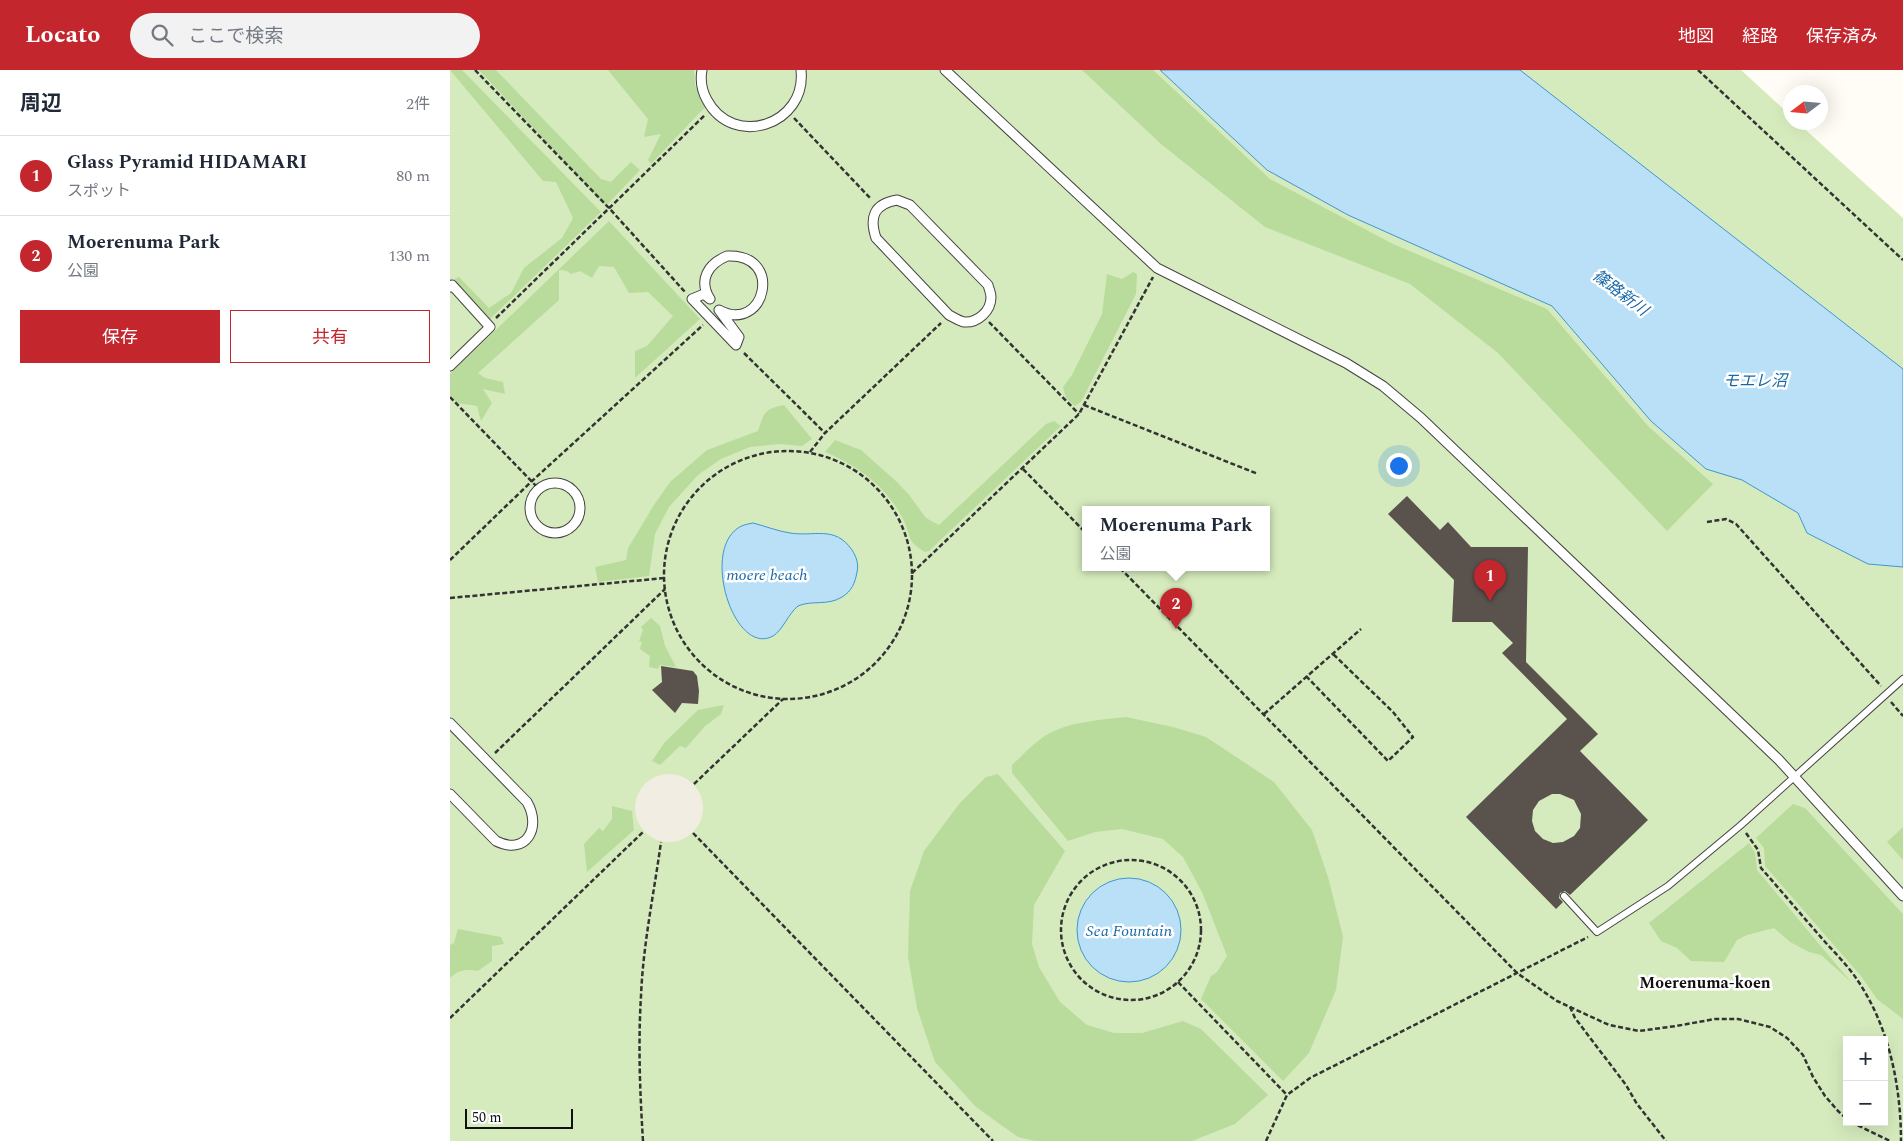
<!DOCTYPE html>
<html lang="ja">
<head>
<meta charset="utf-8">
<style>
  body { margin:0; font-family:Spectral,"Noto Sans JP",serif; background:#f2f2f3; color:#1f2937 }
  .controls { position:absolute; right:15px; bottom:15px; display:grid; overflow:hidden; border-radius:0px; box-shadow:0 5px 20px #0002 }
  .controls button { width:45px; height:45px; display:grid; place-items:center; padding:0; border:0; border-bottom:1px solid #e0e1e3; background:#fff; color:#1f2937; font:25px sans-serif }
  .compass { position:absolute; left:1333px; top:15px; width:45px; height:45px; border-radius:50%; background:#fff; box-shadow:0 5px 20px #0002; rotate:254deg }
  .scale { position:absolute; left:15px; bottom:12px; width:108px; box-sizing:border-box; padding-left:5px; border:2px solid #111; border-top:0; font-size:14px; line-height:18px; white-space:nowrap; color:#111; -webkit-text-stroke:4px #fff; paint-order:stroke }
  .you { position:absolute; left:948px; top:395px; width:18px; height:18px; margin:-12px; border:4px solid #fff; border-radius:50%; background:#1a73e8; box-shadow:0 0 0 8px #1a73e833 }
  .badge { display:grid; place-items:center; width:32px; height:32px; border-radius:50%; background:#c4262e; color:#fff; font-size:16px; font-weight:700 }
  .pin { position:absolute; translate:-50% -41px; filter:drop-shadow(0 1px 2px #0008) }
  .pin::after { content:''; position:absolute; top:26px; width:18px; height:15px; background:inherit; clip-path:polygon(0 0,100% 0,50% 100%) }
  .popup { position:absolute; left:632px; top:436px; width:188px; height:65px; box-sizing:border-box; display:grid; place-content:center; border-radius:0px; background:#fff; filter:drop-shadow(0 1px 4px #0005); font-size:16px; white-space:nowrap; color:#747a83 }
  .popup b { font-size:19px; color:#1f2937 }
  .popup::after { content:''; position:absolute; left:50%; top:100%; margin-left:-10px; border:10px solid transparent; border-top-color:#fff }
  .list { margin:0; padding:0; list-style:none }
  h2 { display:flex; justify-content:space-between; align-items:center; height:65px; margin:0; padding:0 20px; font-size:21px }
  h2 small { font-size:16px; font-weight:400; color:#747a83 }
  .list li { display:grid; grid-template-columns:32px 1fr auto; gap:15px; align-items:center; box-sizing:border-box; height:80px; padding:0 20px; border-top:1px solid #e0e1e3 }
  .list b { display:block; font-size:19px; white-space:nowrap }
  .list p { margin:0; font-size:16px; white-space:nowrap; color:#747a83 }
  .list em { font-size:16px; font-style:normal; color:#747a83 }
  .actions { display:flex; gap:10px; padding:15px 20px }
  .actions a { flex:1; padding:11px 0; border:1px solid #c4262e; border-radius:0px; text-align:center; font-size:18px; color:#c4262e }
  .actions .main { background:#c4262e; color:#fff }
  .icon { flex:none; width:28px; height:28px; fill:none; stroke:currentColor; stroke-width:2; stroke-linecap:round; stroke-linejoin:round }
  .map { position:relative; flex:none; width:1453px; height:1071px; overflow:hidden }
  header { display:flex; align-items:center; gap:30px; box-sizing:border-box; height:70px; padding:0 25px; background:#c4262e; color:#fff }
  header strong { font-size:24px }
  nav { display:flex; gap:28px; margin-inline-start:auto; font-size:18px }
  .search { width:350px; height:45px; background:#f2f2f3; display:flex; align-items:center; gap:12px; box-sizing:border-box; padding:0 18px; border-radius:28px; color:#747a83; font-size:19px }
  main { display:flex }
  aside { flex:1; background:#fff }
  .map>svg:first-child { display:block }
  .green { fill:#d5ebbd; fill-rule:evenodd }
  .forest { fill:#b9dc9c }
  .plaza { fill:#f1ede2 }
  .water { fill:#b9e0f7; stroke:#3f96cf }
  .building { fill:#5a524d; fill-rule:evenodd }
  .lines { fill:none; stroke-linecap:round; stroke-linejoin:round }
  .service-casing { stroke:#444; stroke-width:8 }
  .pedestrian-casing { stroke:#444; stroke-width:11 }
  .path { stroke:#333; stroke-width:2.5; stroke-dasharray:5 2.5; stroke-linecap:butt }
  .service { stroke:#fff; stroke-width:6 }
  .pedestrian { stroke:#fff; stroke-width:9 }
  .labels { text-anchor:middle; stroke-width:5; stroke-linejoin:round; paint-order:stroke }
  .water-label { font-size:16px; font-style:italic; fill:#1768a6; stroke:#fff }
  .neighbourhood-label { font-size:16px; font-weight:bold; fill:#111; stroke:#fff }
</style>
</head>
<body>
<header>
<strong>Locato</strong>
<div class="search"><svg class="icon" aria-label="search" viewBox="0 0 24 24"><circle cx="10" cy="10" r="6"/><path d="M15 15l6 6"/></svg>ここで検索</div>
<nav><a>地図</a><a>経路</a><a>保存済み</a></nav>
</header>
<main>
<aside>
<h2>周辺<small>2件</small></h2>
<ul class="list">
<li><span class="badge">1</span><div><b>Glass Pyramid HIDAMARI</b><p>スポット</p></div><em>80 m</em></li>
<li><span class="badge">2</span><div><b>Moerenuma Park</b><p>公園</p></div><em>130 m</em></li>
</ul>
<div class="actions"><a class="main">保存</a><a>共有</a></div>
</aside>
<div class="map">
<svg width="1453" height="1071" viewBox="0 0 1453 1071">
  <rect width="100%" height="100%" fill="#fffdf5"/>
  <path class="green" d="M0,0H1291L1340,45V52L1348,53L1453,148V1071H0ZM636,440H816V498H636ZM1397,970H1434V1052H1397Z"/>
  <g class="forest">
    <polygon points="0,0 12,0 151,142 38,251 0,214 0,211 9,207 39,238 61,223 74,198 112,168 123,148 106,112 93,111"/>
    <polygon points="29,0 46,0 151,109 161,112 181,92 190,100 156,136"/>
    <polygon points="158,0 244,0 245,15 256,36 201,94 198,90 211,64 194,67 198,49"/>
    <polygon points="632,0 703,0 820,109 943,174 1097,239 1198,356 1263,414 1217,461 1048,283 960,214 815,157 711,74"/>
    <polygon points="159,151 250,249 185,308 185,281 197,276 223,246 198,222 179,223 164,197 149,196 142,208 130,201 121,204 117,201 109,200 109,230 28,303 35,308 53,312 55,324 33,319 42,333 31,351 27,336 7,333 0,325 0,304"/>
    <polygon points="683,202 687,204 686,224 631,332 625,336 616,328 613,317 622,305 652,244 657,204 672,209"/>
    <path d="M334,335L362,369L352,376L330,374L300,377L271,389L248,405L219,437L205,464L199,506L148,512L145,497L176,490L178,478L204,435L220,412L257,380L308,361C314,343 314,339 334,335Z"/>
    <path d="M604,351L611,356L479,481L475,482C455,470 462,467 453,449C437,417 407,395 375,382L385,370L411,380L447,412L460,426L476,448L489,455L596,354Z"/>
    <polygon points="201,548 210,556 215,576 226,597 210,595 208,599 199,597 200,586 190,579 192,572 189,571 193,560 191,557"/>
    <polygon points="274,635 271,644 255,656 236,678 230,676 210,695 202,691 215,672 248,640"/>
    <path d="M676,647L723,657L756,667L824,712L862,760L878,807L893,867L886,920L859,983L833,1011L751,929L761,906L767,902L777,886L752,822L733,787L713,769L672,759L645,762L618,771L562,703V695C574,684 585,671 600,663C623,651 651,650 676,647Z"/>
    <polygon points="548,704 615,781 584,835 582,874 589,897 610,932 637,955 664,963 692,963 733,951 751,959 818,1025 785,1054 742,1071 585,1071 568,1067 526,1037 485,992 467,938 458,887 460,821 474,781 509,734 536,707"/>
    <polygon points="1343,734 1355,738 1453,844 1453,949 1427,929 1411,906 1315,796 1314,778 1306,768"/>
    <polygon points="162,736 182,741 184,760 137,802 134,774 149,758 153,761 162,749"/>
    <polygon points="1453,757 1453,790 1437,772"/>
    <polygon points="1299,773 1305,783 1307,800 1401,912 1371,885 1359,882 1340,872 1324,858 1297,865 1287,870 1274,892 1241,891 1227,878 1211,871 1199,853"/>
    <path d="M8,859L51,867L54,874L42,876V891L28,901C16,899 9,900 0,908V875L4,873Z"/>
  </g>
  <circle class="plaza" cx="219" cy="738" r="34"/>
  <g class="water">
    <polygon points="710,0 1070,0 1453,299 1453,497 1418,494 1357,463 1348,443 1292,410 1256,399 1201,351 1102,236 898,145 817,100"/>
    <path d="M303,453C315,456 327,461 340,463C364,467 385,455 402,480C406,486 409,494 407,502C405,513 402,521 392,527C378,536 361,530 348,536C338,544 333,560 323,566C285,587 251,483 288,458C292,455 298,454 303,453Z"/>
    <circle cx="679" cy="860" r="52"/>
  </g>
  <g class="building">
    <path d="M957,426L990,460L998,452L1021,477H1078L1076,592L1148,664L1130,681L1198,750L1120,825L1115,821L1110,823L1109,828L1113,832L1106,839L1016,747L1117,649L1052,583L1063,573L1042,552H1002L1004,510L938,444ZM1102,724H1110L1124,730L1131,744L1130,758L1124,766L1113,772L1103,773L1093,769L1085,761L1082,751L1083,740L1089,731Z"/>
    <polygon points="211,596 243,601 247,606 249,621 248,634 232,633 225,643 202,620 212,612"/>
  </g>
  <g class="lines">
    <g class="service-casing">
      <polyline id="service" points="1114,826 1147,862 1218,816 1291,755 1453,609"/>
    </g>
    <g class="pedestrian-casing">
      <g id="pedestrian">
        <path d="M252,0C250,11 252,21 257,30C283,79 357,55 351,0"/>
        <polyline points="495,0 707,198 896,293 933,316 971,348 1329,690 1453,826"/>
        <path d="M447,130L460,135L538,215C539,219 541,223 541,227C541,241 528,253 514,252C509,251 503,247 499,245L426,168C419,147 424,134 447,130Z"/>
        <path d="M277,186C335,183 315,265 269,240L289,267L286,275L242,229L254,224L260,229C248,210 258,194 277,186Z"/>
        <polyline points="0,217 2,215 40,257 0,296"/>
        <circle cx="105" cy="438" r="25"/>
        <path d="M0,653L77,732C92,758 76,786 46,771L0,724"/>
      </g>
    </g>
    <g class="path">
      <polyline points="25,0 159,138 235,222"/>
      <polyline points="1248,0 1453,190"/>
      <polyline points="344,48 421,129"/>
      <polyline points="46,248 255,45"/>
      <polyline points="539,252 629,344"/>
      <polyline points="294,283 375,363"/>
      <polyline points="0,327 89,419"/>
      <polyline points="634,335 808,404"/>
      <circle cx="338" cy="505" r="124"/>
      <polyline points="360,382 375,363 491,253"/>
      <polyline points="573,399 636,463"/>
      <polyline points="1257,452 1276,449 1286,454 1431,616"/>
      <polyline points="0,490 82,411 253,255"/>
      <polyline points="670,498 1067,903 1107,931 1159,955 1189,961 1226,956 1265,949 1288,949 1320,957 1337,968 1353,985 1363,1007 1375,1026 1388,1041 1397,1049"/>
      <polyline points="462,503 629,344 703,207"/>
      <polyline points="0,528 215,508"/>
      <polyline points="856,606 938,691 963,667 943,642 882,583"/>
      <polyline points="1441,632 1453,646"/>
      <polyline points="814,644 911,559"/>
      <polyline points="45,683 215,519"/>
      <polyline points="244,714 333,629"/>
      <polyline points="243,763 543,1071"/>
      <path d="M1296,763L1308,780L1311,798C1333,823 1354,848 1376,873C1387,885 1399,897 1408,911C1439,957 1451,1016 1451,1071"/>
      <circle cx="681" cy="860" r="70"/>
      <polyline points="728,912 836,1024"/>
      <polyline points="1120,937 1125,948 1176,1015 1187,1034 1216,1071"/>
      <polyline points="0,948 194,761"/>
      <polyline points="1401,1052 1440,1071"/>
      <path d="M193,1071C190,1023 188,975 191,926C193,875 204,823 211,772"/>
      <polyline points="816,1071 837,1025 860,1008 1138,867"/>
    </g>
    <use href="#service" class="service"/>
    <use href="#pedestrian" class="pedestrian"/>
  </g>
  <g class="labels">
    <g class="water-label">
      <text transform="translate(1171 222) rotate(37)" y="6">篠路新川</text>
      <text x="1305" y="316">モエレ沼</text>
      <text x="317" y="510">moere beach</text>
      <text x="679" y="866">Sea Fountain</text>
    </g>
    <g class="neighbourhood-label">
      <text x="1255" y="918">Moerenuma-koen</text>
    </g>
  </g>
</svg>
<div class="controls">
<button>+</button>
<button>−</button>
</div>
<svg class="compass" viewBox="-18 -18 36 36"><path d="M0-13l5 13h-10z" fill="#e53935"/><path d="M0 13l5-13h-10z" fill="#747a83"/></svg>
<div class="scale">50 m</div>
<div class="you"></div>
<div class="pin badge" style="left:1040px;top:531px">1</div>
<div class="pin badge" style="left:726px;top:559px">2</div>
<div class="popup"><b>Moerenuma Park</b>公園</div>
</div>
</main>
</body>
</html>
